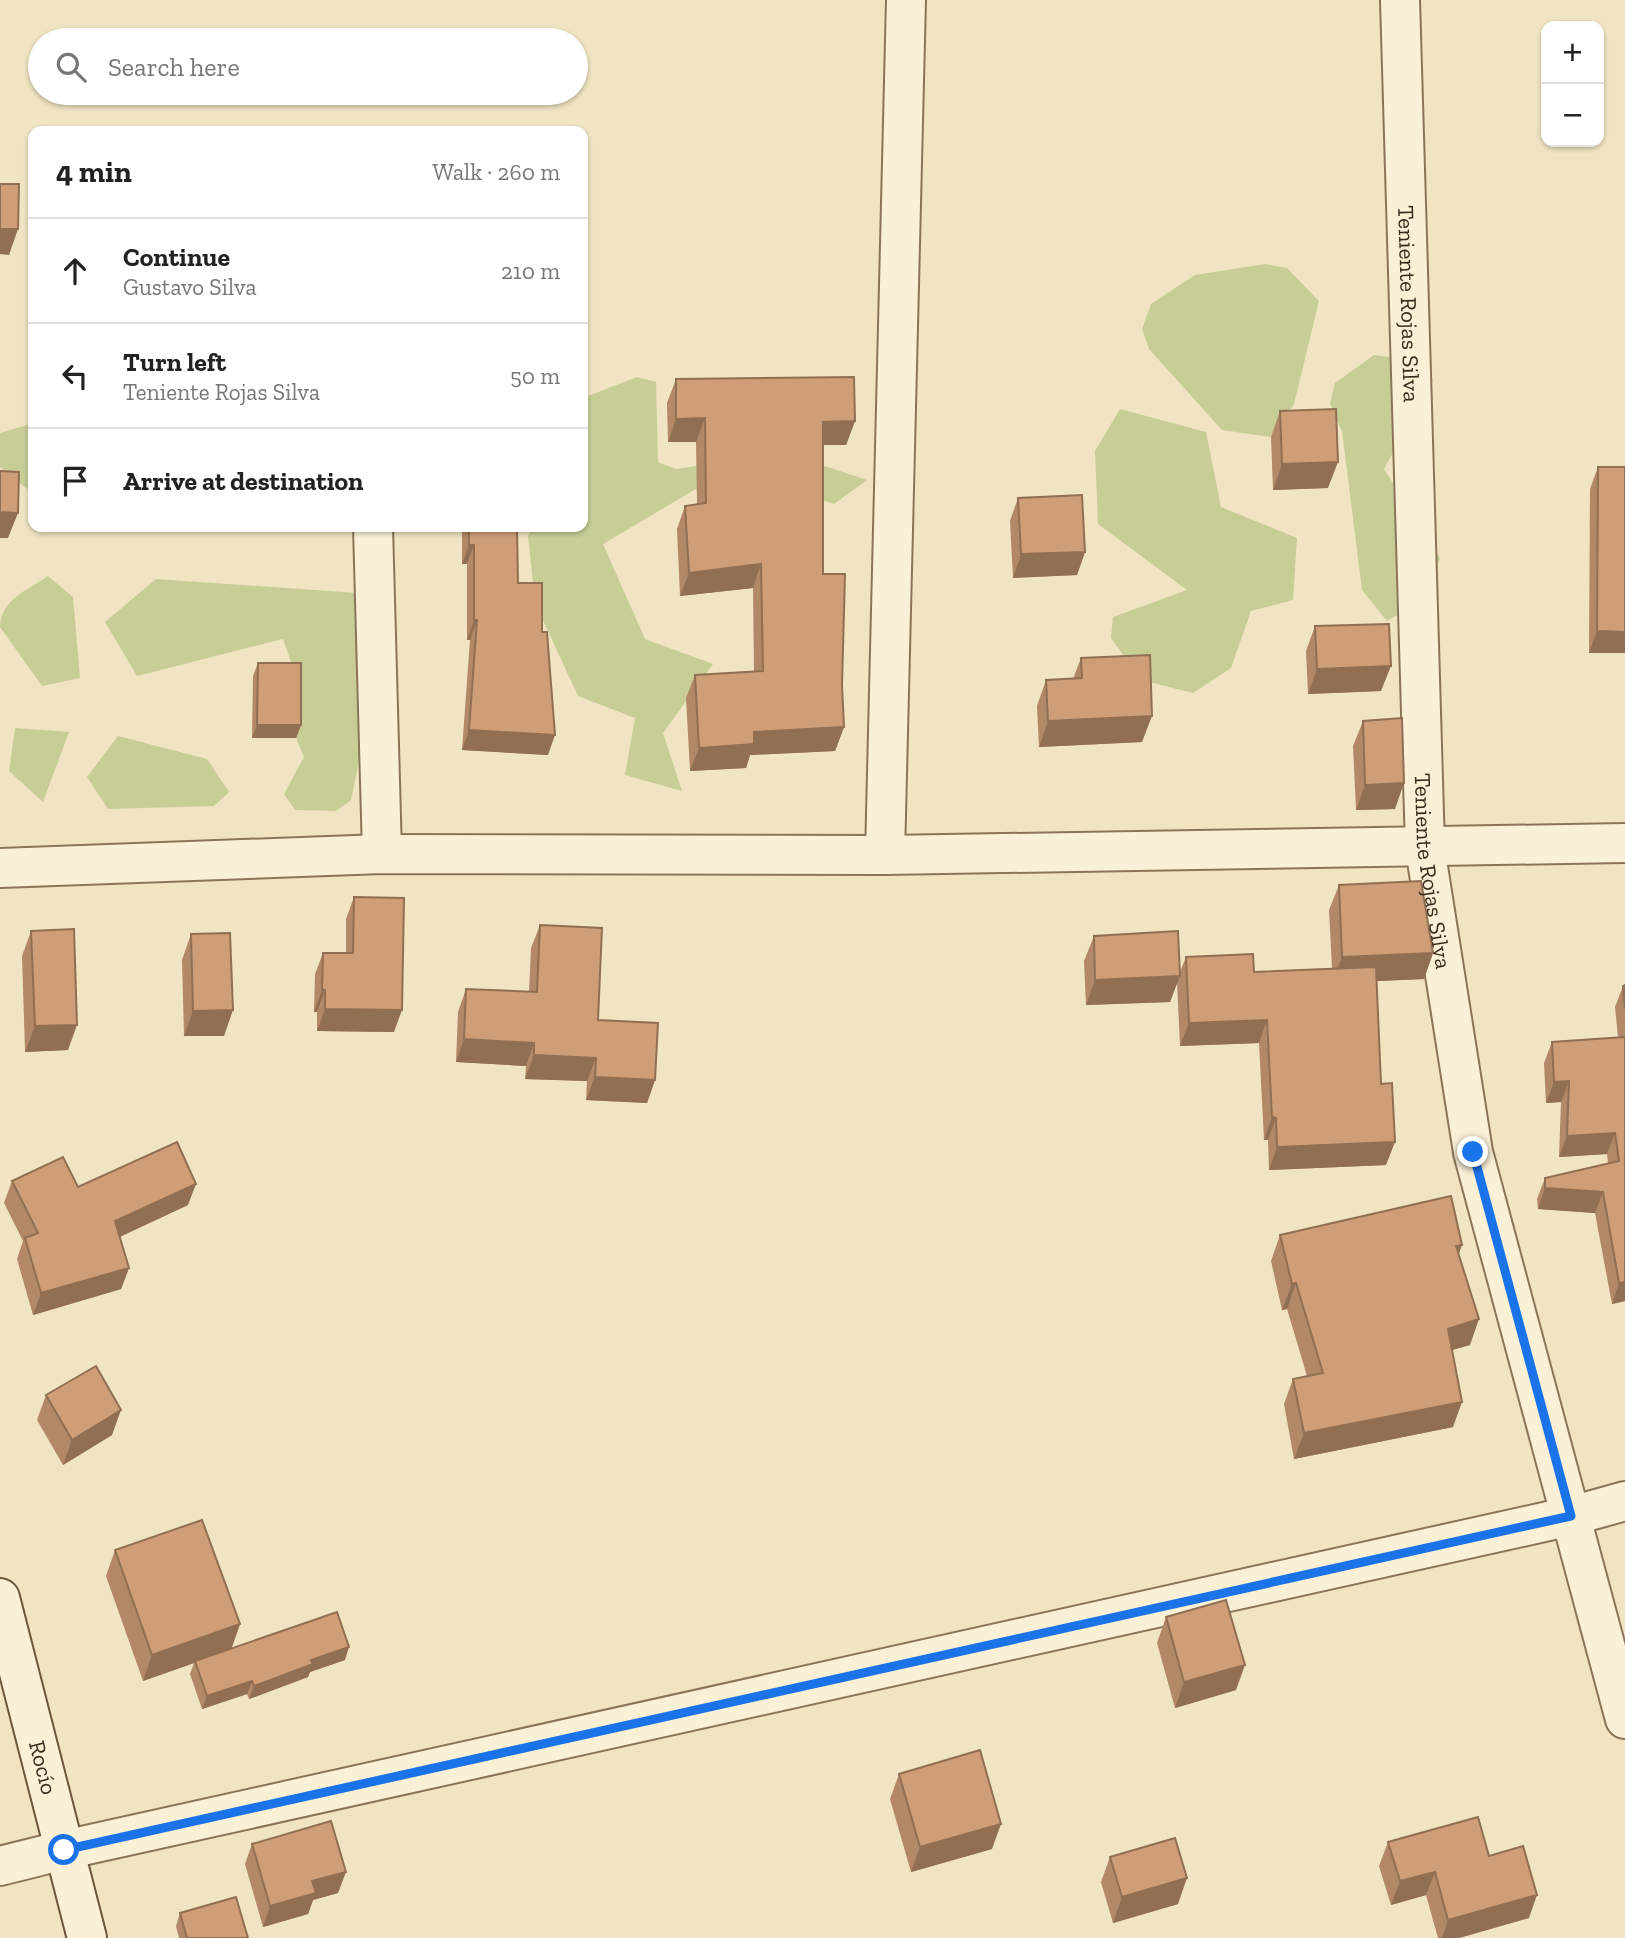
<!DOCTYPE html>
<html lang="en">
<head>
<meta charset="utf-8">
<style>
  body { margin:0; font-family:"Zilla Slab",serif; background:#f6f6f6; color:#222 }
  .controls { position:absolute; right:21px; top:21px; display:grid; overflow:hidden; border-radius:14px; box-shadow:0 2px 5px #0004 }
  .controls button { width:63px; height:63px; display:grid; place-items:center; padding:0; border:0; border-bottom:2px solid #e0e0e0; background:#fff; color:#222; font:35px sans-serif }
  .stop { position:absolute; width:21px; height:21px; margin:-16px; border:5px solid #1a73e8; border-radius:50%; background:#fff }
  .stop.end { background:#1a73e8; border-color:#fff; box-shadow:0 2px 7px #0008 }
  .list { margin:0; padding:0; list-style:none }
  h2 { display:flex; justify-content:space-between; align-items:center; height:91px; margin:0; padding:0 28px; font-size:30px }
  h2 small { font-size:23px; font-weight:400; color:#767676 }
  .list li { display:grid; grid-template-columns:46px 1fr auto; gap:21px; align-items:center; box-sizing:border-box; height:105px; padding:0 28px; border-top:2px solid #e0e0e0 }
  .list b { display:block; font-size:26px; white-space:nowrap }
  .list p { margin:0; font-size:23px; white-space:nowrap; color:#767676 }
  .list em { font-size:23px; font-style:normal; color:#767676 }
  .icon { flex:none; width:38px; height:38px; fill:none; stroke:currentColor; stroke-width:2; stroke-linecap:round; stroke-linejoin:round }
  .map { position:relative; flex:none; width:1625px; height:1938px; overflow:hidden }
  .search { position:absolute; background:#fff; box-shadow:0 2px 5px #0004; left:28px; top:28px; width:560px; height:77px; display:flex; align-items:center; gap:18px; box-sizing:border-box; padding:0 24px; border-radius:38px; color:#767676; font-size:26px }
  .panel { position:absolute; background:#fff; box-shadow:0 2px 5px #0004; left:28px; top:126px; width:560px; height:406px; border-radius:14px }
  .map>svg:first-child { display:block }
  .green { fill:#c6ce96 }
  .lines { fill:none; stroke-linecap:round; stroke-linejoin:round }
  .minor-casing { stroke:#8a7559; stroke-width:42 }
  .tertiary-casing { stroke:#8a7559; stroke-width:42 }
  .secondary-casing { stroke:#6c563c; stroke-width:42 }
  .minor { stroke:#faf0d6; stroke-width:38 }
  .tertiary { stroke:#faf0d6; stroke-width:38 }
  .secondary { stroke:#faf0d6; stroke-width:38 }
  .wall { fill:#b28866 }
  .shaded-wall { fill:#916f53 }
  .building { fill:#cf9e77; stroke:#916f53; stroke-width:2 }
  .route { stroke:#1a73e8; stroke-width:9 }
  .labels { text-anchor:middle; stroke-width:7; stroke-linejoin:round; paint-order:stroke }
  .street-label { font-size:23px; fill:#3a2c1d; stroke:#f7edd2 }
</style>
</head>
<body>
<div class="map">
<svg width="1625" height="1938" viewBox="0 0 1625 1938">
  <rect width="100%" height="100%" fill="#f0e4c2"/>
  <g class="green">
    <polygon points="1265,264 1287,268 1319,301 1294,404 1271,437 1222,430 1149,349 1142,329 1151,304 1195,275"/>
    <polygon points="1374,355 1423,362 1433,380 1384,469 1440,558 1425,599 1387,621 1362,590 1342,431 1330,404 1335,383"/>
    <polygon points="637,377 656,382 658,462 676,469 785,453 867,480 834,504 814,497 696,489 603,544 645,639 713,664 663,733 682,791 625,775 635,718 578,696 535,603 528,536 532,527 583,527 583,398"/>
    <polygon points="1120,409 1206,432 1221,507 1297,538 1293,600 1251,611 1231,668 1193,693 1141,680 1111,638 1113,617 1187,590 1098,524 1095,451"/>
    <polygon points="33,423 33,492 32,493 0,467 0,433"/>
    <path d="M48,576L73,597L80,678L42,686L0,627C0,600 29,589 48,576Z"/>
    <polygon points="156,579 357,593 368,717 351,800 336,811 295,810 284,794 304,757 296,738 296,676 283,639 137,676 105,622"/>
    <polygon points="15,728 69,732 43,802 9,771"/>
    <polygon points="118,736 207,759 229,792 214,806 108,809 87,777"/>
  </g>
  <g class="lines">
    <g class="minor-casing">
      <g id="minor">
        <path id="s1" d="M1400,0L1425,848L1473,1152L1625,1719"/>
        <polyline points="373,527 382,854"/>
        <polyline points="885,855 906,0"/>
        <polyline points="0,868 382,854 885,855 1625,843"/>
        <polyline points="64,1850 1571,1516 1625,1501"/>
      </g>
    </g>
    <g class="tertiary-casing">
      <polyline id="tertiary" points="0,1866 64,1850"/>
    </g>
    <g class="secondary-casing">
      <g id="secondary">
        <path id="s2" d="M0,1598L87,1938"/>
      </g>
    </g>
    <use href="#minor" class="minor"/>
    <use href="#tertiary" class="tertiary"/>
    <use href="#secondary" class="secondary"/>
  </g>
  <g class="wall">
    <polygon points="676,379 855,421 846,445 823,445 823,574 842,685 844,727 835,751 750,755 746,768 690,771 686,698 695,675 754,672 753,588 680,596 677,529 685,506 697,504 696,442 668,442 667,403"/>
    <polygon points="1280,411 1328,488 1273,490 1271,437"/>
    <polygon points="1598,467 1625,653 1589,653 1590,489"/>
    <polygon points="1018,498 1085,552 1077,575 1013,578 1010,521"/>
    <polygon points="462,527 517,527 518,583 542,632 548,755 462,750 470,640 467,640 467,564 462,564"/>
    <polygon points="1315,626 1381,691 1308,694 1306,651"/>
    <polygon points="1081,658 1142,742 1039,747 1037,706 1046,680 1073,679"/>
    <polygon points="258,663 301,725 296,738 252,738 253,676"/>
    <polygon points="1363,721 1395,809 1356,810 1353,746"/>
    <polygon points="1339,885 1433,953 1424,979 1377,981 1381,1084 1386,1165 1269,1170 1268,1140 1264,1140 1259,1043 1180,1046 1177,982 1170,1002 1086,1005 1084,961 1094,936 1179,974 1186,957 1254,972 1332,968 1329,910"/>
    <polygon points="354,897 394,1032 317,1031 317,1012 314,1012 315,974 323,953 346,953 346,919"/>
    <polygon points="540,925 598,1020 655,1080 647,1103 586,1100 587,1081 525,1079 526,1066 456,1062 458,1012 466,989 529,992 531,948"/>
    <polygon points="31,931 68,1050 25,1052 22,956"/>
    <polygon points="191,934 224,1036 184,1036 182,960"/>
    <polygon points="1625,985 1625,1301 1612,1304 1595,1213 1538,1209 1537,1199 1545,1178 1608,1163 1607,1154 1559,1157 1561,1102 1546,1103 1544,1063 1552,1042 1618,1037 1615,1007 1623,986"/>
    <polygon points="12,1181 78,1187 188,1205 120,1237 129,1268 121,1289 33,1315 17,1259 23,1241 4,1203"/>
    <polygon points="1280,1235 1459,1254 1470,1345 1452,1350 1453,1427 1294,1459 1284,1404 1293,1379 1307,1376 1287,1309 1282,1310 1271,1261"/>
    <polygon points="46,1395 112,1435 63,1465 37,1420"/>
    <polygon points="115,1550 240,1624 231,1649 345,1660 310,1672 308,1677 249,1699 247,1694 202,1709 190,1674 194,1663 143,1681 106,1576"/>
    <polygon points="1166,1617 1236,1690 1175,1708 1157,1643"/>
    <polygon points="899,1774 992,1849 911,1872 890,1799"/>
    <polygon points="1388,1842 1489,1856 1529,1918 1459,1938 1438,1938 1426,1895 1391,1905 1379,1866"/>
    <polygon points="252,1844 338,1893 313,1900 308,1914 263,1927 245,1864"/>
    <polygon points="1110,1857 1178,1904 1113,1923 1101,1882"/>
    <polygon points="180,1913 248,1938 179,1938 176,1926"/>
  </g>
  <g class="shaded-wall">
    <polygon points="0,229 18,229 9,255 0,254"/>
    <polygon points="705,418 696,442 668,442 676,419"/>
    <polygon points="855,421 846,445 815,445 823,422"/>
    <polygon points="1338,462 1328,488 1273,490 1282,464"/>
    <polygon points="0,512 18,513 8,538 0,538"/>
    <polygon points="469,545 474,545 467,564 462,564"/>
    <polygon points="1085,552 1077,575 1013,578 1021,554"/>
    <polygon points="761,564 753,588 680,596 689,573"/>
    <polygon points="474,620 477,620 470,640 467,640"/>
    <polygon points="1597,631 1625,632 1625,653 1589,653"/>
    <polygon points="1391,666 1381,691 1308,694 1317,669"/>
    <polygon points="1152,716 1142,742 1039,747 1048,721"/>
    <polygon points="257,725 301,725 296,738 252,738"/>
    <polygon points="844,727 835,751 750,755 746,768 690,771 699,748 754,732"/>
    <polygon points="469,730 555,735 548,755 462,750"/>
    <polygon points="1404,783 1395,809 1356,810 1365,785"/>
    <polygon points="1433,953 1424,979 1332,983 1342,957"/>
    <polygon points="1180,976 1170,1002 1086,1005 1095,980"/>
    <polygon points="322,990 325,990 317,1012 314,1012"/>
    <polygon points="325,1009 402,1010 394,1032 317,1031"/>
    <polygon points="233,1010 224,1036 184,1036 193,1011"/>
    <polygon points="1267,1020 1259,1043 1180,1046 1189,1023"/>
    <polygon points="77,1025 68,1050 25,1052 35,1026"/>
    <polygon points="464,1039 534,1043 526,1066 456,1062"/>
    <polygon points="534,1055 596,1058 587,1081 525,1079"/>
    <polygon points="595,1077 655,1080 647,1103 586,1100"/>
    <polygon points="1569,1081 1561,1102 1546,1103 1554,1082"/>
    <polygon points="1272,1117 1276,1118 1268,1140 1264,1140"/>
    <polygon points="1615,1133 1607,1154 1559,1157 1567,1136"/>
    <polygon points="1395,1142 1386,1165 1269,1170 1277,1147"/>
    <polygon points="196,1184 188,1205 108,1242 115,1221"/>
    <polygon points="1545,1188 1603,1192 1595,1213 1538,1209"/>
    <polygon points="1462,1245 1453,1271 1456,1246"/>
    <polygon points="129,1268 121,1289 33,1315 41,1293"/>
    <polygon points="1625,1282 1625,1301 1612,1304 1619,1283"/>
    <polygon points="1296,1283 1287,1309 1282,1310 1292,1284"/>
    <polygon points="1479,1319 1470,1345 1438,1354 1448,1329"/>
    <polygon points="1462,1402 1453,1427 1294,1459 1304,1433"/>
    <polygon points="121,1410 112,1435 63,1465 72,1440"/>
    <polygon points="240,1624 231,1650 143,1681 152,1655"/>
    <polygon points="349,1647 345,1660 310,1672 308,1677 249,1699 254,1686 311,1660"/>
    <polygon points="1245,1665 1236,1690 1175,1708 1184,1682"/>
    <polygon points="252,1681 247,1694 202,1709 207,1696"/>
    <polygon points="1001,1824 992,1849 911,1872 920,1847"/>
    <polygon points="346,1872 338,1893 313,1900 308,1914 263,1927 270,1906 312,1881"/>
    <polygon points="1435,1872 1426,1895 1391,1905 1400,1881"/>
    <polygon points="1187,1878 1178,1904 1113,1923 1122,1897"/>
    <polygon points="1537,1895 1529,1918 1459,1938 1442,1938 1448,1920"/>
  </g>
  <g class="building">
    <polygon points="0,184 19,184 18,229 0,229"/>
    <polygon points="854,377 855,421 823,422 823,574 845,574 842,685 844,727 754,732 754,744 699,748 695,675 763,671 761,564 689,573 685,506 706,503 705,418 676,419 676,379"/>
    <polygon points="1336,409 1338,462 1282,464 1280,411"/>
    <polygon points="1598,467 1625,467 1625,632 1597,631"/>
    <polygon points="0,471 19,472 18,513 0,512"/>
    <polygon points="1082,495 1085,552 1021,554 1018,498"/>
    <polygon points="469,527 517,527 518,583 542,583 542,632 547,632 555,735 469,730 477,620 474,620 474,545 469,545"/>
    <polygon points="1389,624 1391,666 1317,669 1315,626"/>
    <polygon points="1150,655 1152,716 1048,721 1046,680 1082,678 1081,658"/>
    <polygon points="258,663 301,663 301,725 257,725"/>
    <polygon points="1402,718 1404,783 1365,785 1363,721"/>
    <polygon points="1421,881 1433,953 1342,957 1339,885"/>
    <polygon points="354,897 404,898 402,1010 325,1009 325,990 322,990 323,953 353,953"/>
    <polygon points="540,925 602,928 598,1020 658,1023 655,1080 595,1077 596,1058 534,1055 534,1043 464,1039 466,989 537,992"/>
    <polygon points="74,929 77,1025 35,1026 31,931"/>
    <polygon points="1178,931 1180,976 1095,980 1094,936"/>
    <polygon points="230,933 233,1010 193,1011 191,934"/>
    <polygon points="1253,954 1254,972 1376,967 1381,1084 1392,1083 1395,1142 1277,1147 1276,1118 1272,1117 1267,1020 1189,1023 1186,957"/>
    <polygon points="1625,985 1625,1009 1623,986"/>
    <polygon points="1625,1037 1625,1282 1619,1283 1603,1192 1545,1188 1545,1178 1619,1161 1615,1133 1567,1136 1569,1081 1554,1082 1552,1042"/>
    <polygon points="177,1142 196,1184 115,1221 129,1268 41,1293 25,1238 38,1233 12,1181 63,1157 78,1187"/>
    <polygon points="1451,1196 1462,1245 1456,1246 1479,1319 1448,1329 1462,1402 1304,1433 1293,1379 1323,1373 1296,1283 1292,1284 1280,1235"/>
    <polygon points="96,1366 121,1410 72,1440 46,1395"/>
    <polygon points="202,1520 240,1624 152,1655 115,1550"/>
    <polygon points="1226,1600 1245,1665 1184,1682 1166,1617"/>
    <polygon points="337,1612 349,1647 311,1660 313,1664 254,1686 252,1681 207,1696 195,1661"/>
    <polygon points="980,1750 1001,1824 920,1847 899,1774"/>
    <polygon points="1478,1817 1489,1856 1523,1846 1537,1895 1448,1920 1435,1872 1400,1881 1388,1842"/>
    <polygon points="331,1821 346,1872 312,1881 316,1893 270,1906 252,1844"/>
    <polygon points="1175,1838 1187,1878 1122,1897 1110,1857"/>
    <polygon points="236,1897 248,1938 187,1938 180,1913"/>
  </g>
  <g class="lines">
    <polyline class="route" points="64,1850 1571,1516 1473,1152"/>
  </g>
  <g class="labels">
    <g class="street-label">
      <text dy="8" stroke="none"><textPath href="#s1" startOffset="304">Teniente Rojas Silva</textPath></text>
      <text dy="8" stroke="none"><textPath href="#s1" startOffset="872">Teniente Rojas Silva</textPath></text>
      <text dy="8" stroke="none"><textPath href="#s2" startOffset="175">Rocío</textPath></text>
    </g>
  </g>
</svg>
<div class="controls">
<button>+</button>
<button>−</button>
</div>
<div class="stop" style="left:64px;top:1850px"></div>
<div class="stop end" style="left:1473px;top:1152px"></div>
<div class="search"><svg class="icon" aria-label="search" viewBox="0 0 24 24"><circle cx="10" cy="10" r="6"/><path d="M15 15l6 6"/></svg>Search here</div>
<section class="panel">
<h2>4 min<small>Walk · 260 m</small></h2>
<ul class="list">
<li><svg class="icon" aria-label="ahead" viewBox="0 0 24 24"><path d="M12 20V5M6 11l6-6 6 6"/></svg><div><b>Continue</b><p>Gustavo Silva</p></div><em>210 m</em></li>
<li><svg class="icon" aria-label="left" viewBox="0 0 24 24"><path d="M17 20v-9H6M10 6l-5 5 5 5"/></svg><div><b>Turn left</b><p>Teniente Rojas Silva</p></div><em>50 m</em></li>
<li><svg class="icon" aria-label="arrive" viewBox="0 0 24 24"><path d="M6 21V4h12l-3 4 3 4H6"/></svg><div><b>Arrive at destination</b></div></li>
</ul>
</section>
</div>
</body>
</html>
